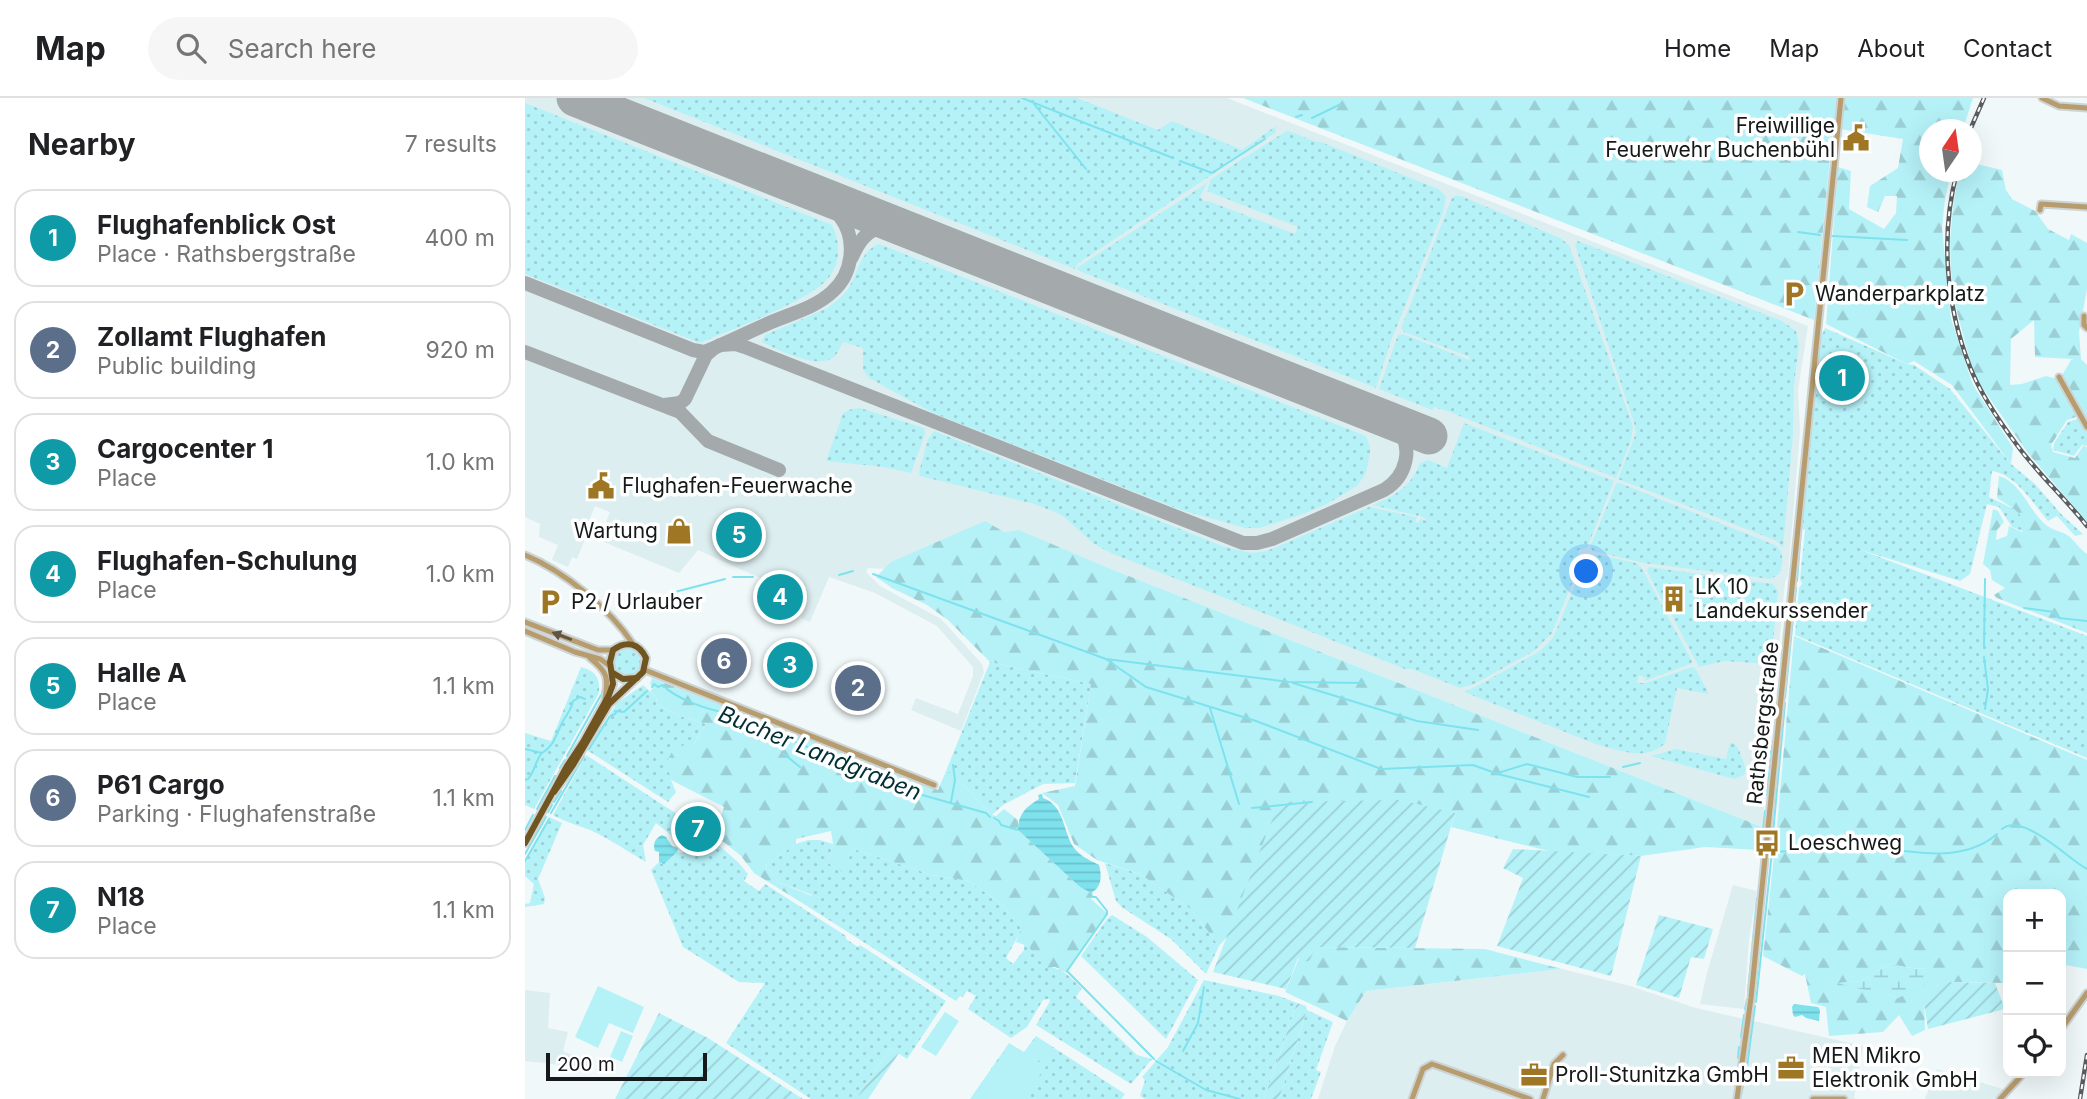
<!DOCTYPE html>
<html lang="en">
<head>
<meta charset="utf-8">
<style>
  body { margin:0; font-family:Inter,sans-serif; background:#f6f6f6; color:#202124 }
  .controls { position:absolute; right:21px; bottom:21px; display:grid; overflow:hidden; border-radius:14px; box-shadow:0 7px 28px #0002 }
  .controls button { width:63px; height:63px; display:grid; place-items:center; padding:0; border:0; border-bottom:2px solid #e0e0e0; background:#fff; color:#202124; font:35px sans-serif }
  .compass { position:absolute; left:1394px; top:21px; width:63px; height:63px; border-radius:50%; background:#fff; box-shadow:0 7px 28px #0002; rotate:13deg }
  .scale { position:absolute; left:21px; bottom:18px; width:161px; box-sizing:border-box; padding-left:7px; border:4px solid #161919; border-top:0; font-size:19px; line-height:24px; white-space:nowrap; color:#161919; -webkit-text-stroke:5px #fff; paint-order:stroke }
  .you { position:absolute; left:1062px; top:474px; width:24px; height:24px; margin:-18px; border:5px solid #fff; border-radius:50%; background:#1a73e8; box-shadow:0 0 0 10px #1a73e833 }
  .badge { display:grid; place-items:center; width:46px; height:46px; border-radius:50%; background:#b45309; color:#fff; font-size:23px; font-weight:700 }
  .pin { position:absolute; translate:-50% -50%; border:4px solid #fff; box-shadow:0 2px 7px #0006 }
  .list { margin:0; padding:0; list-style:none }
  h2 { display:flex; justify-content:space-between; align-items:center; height:91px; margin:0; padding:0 28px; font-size:30px }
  h2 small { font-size:23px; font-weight:400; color:#757577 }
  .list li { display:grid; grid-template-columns:46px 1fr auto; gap:21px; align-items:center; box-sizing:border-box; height:98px; margin:0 14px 14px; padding:0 14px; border:2px solid #e0e0e0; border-radius:21px }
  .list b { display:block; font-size:26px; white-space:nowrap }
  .list p { margin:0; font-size:23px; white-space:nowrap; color:#757577 }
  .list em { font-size:23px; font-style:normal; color:#757577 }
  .icon { flex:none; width:38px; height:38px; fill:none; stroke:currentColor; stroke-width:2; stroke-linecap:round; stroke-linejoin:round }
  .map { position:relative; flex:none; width:1562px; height:1001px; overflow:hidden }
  header { display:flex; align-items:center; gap:42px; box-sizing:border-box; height:98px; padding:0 35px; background:#fff; border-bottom:2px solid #e0e0e0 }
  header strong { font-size:33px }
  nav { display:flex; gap:38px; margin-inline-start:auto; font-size:24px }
  .search { width:490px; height:63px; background:#f6f6f6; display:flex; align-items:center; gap:18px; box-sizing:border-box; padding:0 24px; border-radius:38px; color:#757577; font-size:26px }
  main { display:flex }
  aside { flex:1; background:#fff }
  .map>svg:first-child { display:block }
  .built { fill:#ddeef0 }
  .grass { fill:url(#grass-dots) }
  .forest { fill:url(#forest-firs); fill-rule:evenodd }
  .wetland { fill:url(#wetland-marsh) }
  .garden { fill:url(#garden-furrows) }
  .pitch { fill:#b5f2f8 }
  .water { fill:url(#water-rules) }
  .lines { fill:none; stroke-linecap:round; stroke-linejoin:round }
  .stream { stroke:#7ee2ed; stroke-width:2 }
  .taxiway { stroke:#a4aaac; stroke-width:14 }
  .runway { stroke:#a4aaac; stroke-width:37 }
  .minor-casing { stroke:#cdd4d5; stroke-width:9 }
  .major-casing { stroke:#cdd4d5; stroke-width:10 }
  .minor { stroke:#b79c6e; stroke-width:5 }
  .major { stroke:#715520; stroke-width:6 }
  .rail-casing { stroke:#595d5e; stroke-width:4.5 }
  .rail { stroke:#fff; stroke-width:2; stroke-dasharray:5; stroke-linecap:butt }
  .oneway { fill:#5e543f }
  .labels { text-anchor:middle; stroke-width:7; stroke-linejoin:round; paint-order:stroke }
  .poi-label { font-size:21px; fill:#161919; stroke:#fff; text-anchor:start }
  .street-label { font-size:21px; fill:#161919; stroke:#fff }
  .water-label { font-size:23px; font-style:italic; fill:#003034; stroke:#fff }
</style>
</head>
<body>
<header>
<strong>Map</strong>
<div class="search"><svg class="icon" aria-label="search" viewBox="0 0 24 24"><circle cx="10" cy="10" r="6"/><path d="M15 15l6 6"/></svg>Search here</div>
<nav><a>Home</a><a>Map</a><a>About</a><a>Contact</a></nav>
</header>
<main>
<aside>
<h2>Nearby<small>7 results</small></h2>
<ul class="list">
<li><span class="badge" style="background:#0f9aa8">1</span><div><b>Flughafenblick Ost</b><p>Place · Rathsbergstraße</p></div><em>400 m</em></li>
<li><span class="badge" style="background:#5c6f8a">2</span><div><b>Zollamt Flughafen</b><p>Public building</p></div><em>920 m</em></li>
<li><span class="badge" style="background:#0f9aa8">3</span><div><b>Cargocenter 1</b><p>Place</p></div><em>1.0 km</em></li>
<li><span class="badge" style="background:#0f9aa8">4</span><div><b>Flughafen-Schulung</b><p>Place</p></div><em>1.0 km</em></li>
<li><span class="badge" style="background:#0f9aa8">5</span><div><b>Halle A</b><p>Place</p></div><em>1.1 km</em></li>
<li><span class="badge" style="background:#5c6f8a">6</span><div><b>P61 Cargo</b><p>Parking · Flughafenstraße</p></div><em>1.1 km</em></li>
<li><span class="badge" style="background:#0f9aa8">7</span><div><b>N18</b><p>Place</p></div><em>1.1 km</em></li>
</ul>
</aside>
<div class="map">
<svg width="1562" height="1001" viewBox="0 0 1562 1001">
  <defs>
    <pattern id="grass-dots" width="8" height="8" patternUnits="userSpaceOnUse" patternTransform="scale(1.75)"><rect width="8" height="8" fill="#b5f2f8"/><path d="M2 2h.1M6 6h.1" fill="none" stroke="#9bcfd4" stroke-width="1.8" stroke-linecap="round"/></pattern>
    <pattern id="forest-firs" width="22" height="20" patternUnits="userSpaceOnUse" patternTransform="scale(1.75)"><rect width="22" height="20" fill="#b5f2f8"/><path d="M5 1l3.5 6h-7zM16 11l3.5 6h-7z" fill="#9bcfd4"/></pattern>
    <pattern id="wetland-marsh" width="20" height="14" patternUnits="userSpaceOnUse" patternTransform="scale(1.75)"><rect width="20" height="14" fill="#b5f2f8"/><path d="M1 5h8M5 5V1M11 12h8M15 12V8" fill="none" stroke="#9bcfd4"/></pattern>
    <pattern id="garden-furrows" width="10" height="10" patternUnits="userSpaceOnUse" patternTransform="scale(1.75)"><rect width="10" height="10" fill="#b5f2f8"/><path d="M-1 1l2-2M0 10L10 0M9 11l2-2" fill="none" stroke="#9bcfd4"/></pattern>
    <pattern id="water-rules" width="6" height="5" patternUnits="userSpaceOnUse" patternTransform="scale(1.75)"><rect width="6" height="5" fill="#7ee2ed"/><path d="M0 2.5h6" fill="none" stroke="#6cc1cb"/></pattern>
  </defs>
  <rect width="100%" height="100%" fill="#f0f8f9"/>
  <g class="built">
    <polygon points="0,0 702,0 1283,228 1273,292 1275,334 1263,477 1260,484 1237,729 576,467 376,472 343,470 341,474 355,488 416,521 457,566 459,574 436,633 386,612 391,600 433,616 448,578 448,569 412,528 350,495 304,479 285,524 276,520 283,502 274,498 276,491 252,481 237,481 173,452 154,475 74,442 85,414 70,408 58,437 61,438 52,461 47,459 43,469 27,462 33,447 14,439 15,426 0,419"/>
    <polygon points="1208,787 1232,793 1224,841 1219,911 1175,906 1182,875"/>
    <polygon points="1037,871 1105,888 1171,910 1338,948 1329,1000 1332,1001 793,1001 810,948 822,923 841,893"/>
    <polygon points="0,892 25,895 23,930 43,934 38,953 65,965 63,970 0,963"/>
    <polygon points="1412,971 1481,992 1472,1001 1400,1001"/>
  </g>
  <g class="grass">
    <polygon points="119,0 552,0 633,32 647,23 717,52 751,28 750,35 552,166 550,171"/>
    <path d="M0,5L307,127C315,143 316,163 305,178C290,201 203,233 175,245L0,176Z"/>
    <polygon points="764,33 789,43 796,44 913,91 921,98 918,114 866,243 851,290 552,172 553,169 682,85 675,99 679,103 683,103 770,136 773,129 682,93 686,81 760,34"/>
    <polygon points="929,98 936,98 1035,140 1044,147 1108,328 1106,343 1091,380 922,313 909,309 907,312 854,291 873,237 878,236 944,262 945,259 879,234 876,230 926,102"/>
    <polygon points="1053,143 1257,223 1271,233 1274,247 1269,286 1268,336 1258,450 1252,443 1093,381 1111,335 1110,328 1052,153 1050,147"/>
    <path d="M354,146L841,338L845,349V356L840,377L832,388L800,407L778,416L735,430H720L656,412L408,315L344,280L338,271V250L318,244C315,249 313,255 309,259C293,272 253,252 237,244L240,237L303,210C310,204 318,198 323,191C334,174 334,154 354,146Z"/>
    <path d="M1300,230L1382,266L1389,267L1425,291L1486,366L1510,386L1537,417L1558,436L1550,438L1532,418L1523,423C1509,406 1490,376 1467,373L1464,399L1493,413L1503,426V435L1487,429L1474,409L1462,406L1445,476L1435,483L1336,452L1562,538V660L1270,537L1274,490L1277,486L1275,481L1280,432L1277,431L1295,241Z"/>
    <polygon points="335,310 399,330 400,336 386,375 358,369 301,363 318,315 327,311"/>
    <polygon points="1555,320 1562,333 1562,348 1557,347 1549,358 1528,352 1529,345 1543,324"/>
    <path d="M939,325L1089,383L1062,450L1053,452L1056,463L1027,535L1009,553L949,586L935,590L887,571H880L588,456L569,446L538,418L530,414L509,406L395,378L394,374L403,341L409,333L700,449L727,455L742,453L844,409L887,418L892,420L890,424L893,425L896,421L901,423V421L895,418V414L893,418L848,407C871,397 886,389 895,365L903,362L922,370Z"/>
    <path d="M1092,384L1250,447C1260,454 1258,466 1254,476L1246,481L1119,465L1068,453L1065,449Z"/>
    <path d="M1074,457L1111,465L1116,469L1167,563L1166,566L1119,583L1121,580L1114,577L1112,585H1121L1167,569L1170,570L1184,596L1152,590L1140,645C1122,664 1092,652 1071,646L939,594L956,586L1015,553L1028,540L1060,463L1066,459Z"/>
    <polygon points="1124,469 1248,486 1253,493 1246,566 1199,563 1174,569 1147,518 1153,501 1148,499 1147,502 1149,504 1143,514 1122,473"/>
    <circle cx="102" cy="564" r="15"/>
    <polygon points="465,564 566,586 550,685 518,686 478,707 467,717 432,681 421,673"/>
    <path d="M56,569C71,573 75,580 74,595L9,711L0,707V635L26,643Z"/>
    <polygon points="118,587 131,599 132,606 152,617 181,626 146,682 151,694 143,704 62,652 92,605"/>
    <polygon points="1205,645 1209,645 1214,652 1221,671 1219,677 1209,681 1126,658 1151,651 1201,661"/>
    <path d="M61,657L158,720C161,731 171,739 183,738L213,764L223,776L219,783L234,793L240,786L321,838V841L333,849L335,847L421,903L382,961L365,950L331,1001H286L201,945L240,885L214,884L158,849L126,772L134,764L137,766L152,754L157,755L161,749L131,725L118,747L121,764C102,753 85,741 65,732C52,727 40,724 28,717Z"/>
    <polygon points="24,719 37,725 13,781 20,800 19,806 0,809 0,806 5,805 9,786 0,778 0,763"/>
    <path d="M283,742H295L308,746L303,765L316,773L329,751L407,777L444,783L478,807L497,831L481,860L488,866L499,852V846L503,848L521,869C537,869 545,879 557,890L551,899L612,957L627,961L606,986L511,927L525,903L524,901L518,902L502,929L486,940L443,911L451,898L442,893L438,899L435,898L431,903L282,808L287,797L253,784L240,767L271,746Z"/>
    <polygon points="580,765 615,776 667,812 694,848 681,876 646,841 598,810 591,803"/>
    <polygon points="587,817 622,839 673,882 641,941 556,858 582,821"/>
    <polygon points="679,882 754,898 772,905 739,1001 620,1001 615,998 620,982 617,979 643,949"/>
    <polygon points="782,912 808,924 791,972 796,974 786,1001 754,1001"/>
    <polygon points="511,938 600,996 596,1001 445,1001 484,945 499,954"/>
  </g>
  <g class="forest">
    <polygon points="718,0 1448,0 1438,31 1405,32 1405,74 1426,74 1420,101 1417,130 1426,221 1448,287 1488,350 1486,366 1427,287 1389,263 1382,266 1301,226 1313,69 1326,73 1324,111 1359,131 1371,115 1372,98 1360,98 1353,114 1342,109 1345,88 1373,70 1378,41 1308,30 1289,222"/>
    <polygon points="1447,65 1477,72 1481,92 1487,101 1510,113 1523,131 1544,142 1546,136 1562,145 1562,191 1554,234 1556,261 1562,267 1562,325 1536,279 1546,262 1549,261 1510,259 1509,222 1486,241 1485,287 1497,286 1521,278 1533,281 1554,318 1542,322 1526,347 1528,354 1550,360 1558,348 1562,349 1562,424 1502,354 1454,285 1446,267 1430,206 1426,173 1425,143 1428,109 1434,74 1447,74"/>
    <path d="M1474,378C1496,384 1504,413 1521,427C1528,433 1539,433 1546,440C1552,446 1555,451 1562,456V535L1472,500L1469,497L1480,490L1467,482L1465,472L1458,466L1468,411L1473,413L1479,424L1472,432L1471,442L1482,438L1484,428L1497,434C1504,415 1483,408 1472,400Z"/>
    <polygon points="460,423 479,434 494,432 576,467 1237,729 1235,752 1180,749 1116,758 1028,754 926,729 930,716 701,840 694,848 667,812 615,776 572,762 549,746 533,707 517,695 550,688 566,586 465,564 423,522 402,507 367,490 351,479 366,464"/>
    <path d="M1269,538L1562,662V871L1536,866V796H1483V885L1417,884L1399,899L1400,932L1387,938L1374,917L1358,934L1304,938L1301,909L1286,905L1280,876L1277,878L1238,858L1251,740ZM1364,866L1386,870L1402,871L1373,900L1315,885L1336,883Z"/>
    <polygon points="127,580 413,692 421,673 432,681 467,717 471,718 479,711 493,722 493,732 555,789 566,795 566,801 583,816 541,875 530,869 521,870 503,848 491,844 496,831 478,807 444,783 407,777 329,751 316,774 303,765 308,746 306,733 271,741 271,746 240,767 253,784 287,798 282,808 229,775 216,758 190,737 199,709 146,682 141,664 151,648 168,647 181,626 152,617 132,606 131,599 125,593 128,590 125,586"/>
    <polygon points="791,849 960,851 1037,871 841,893 822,923 760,894 774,860"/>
  </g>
  <polygon class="wetland" points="1364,866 1386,870 1402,871 1412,881 1373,900 1312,885 1336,883"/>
  <g class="garden">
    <polygon points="876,702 930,715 890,850 791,849 784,864 773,860 761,891 688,874 754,704"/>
    <polygon points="988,751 1116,758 1086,878 972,848 998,780 978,770"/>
    <polygon points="1134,817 1188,831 1179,861 1166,859 1154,900 1111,887"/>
    <polygon points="1417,884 1470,885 1480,911 1403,931 1398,899"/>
    <polygon points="772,905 781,908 782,912 754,1001 739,1001"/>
    <polygon points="134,915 183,940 278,1001 90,1001"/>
    <polygon points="365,950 374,955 343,1001 331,1001"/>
  </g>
  <g class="pitch">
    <polygon points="73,888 119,909 108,935 84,925 73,950 50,939"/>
    <polygon points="420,914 434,923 411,958 396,949"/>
    <polygon points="96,933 108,938 97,964 85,959"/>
    <polygon points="511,940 529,952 519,966 502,955"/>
    <polygon points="485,946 521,969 496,1001 446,1001"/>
  </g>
  <g class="water">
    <path d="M517,696L518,700C538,707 538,730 547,747C553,757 564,762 574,767C577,778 577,789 566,795L555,789L493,732C493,716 501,709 514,701L513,697Z"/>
    <path d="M137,737L141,739L147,748L153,750L152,754L139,766L134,764V754L130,753C128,746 129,741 137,737Z"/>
    <polygon points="1269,906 1293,909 1295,912 1294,923 1281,920 1277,917 1270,919 1268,917 1267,909"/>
  </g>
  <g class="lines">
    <g class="stream">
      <polyline points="497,0 648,60"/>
      <polyline points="509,6 561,71"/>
      <polyline points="771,19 777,17"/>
      <polyline points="787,20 816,6"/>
      <polyline points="655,63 687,75 740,41"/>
      <polyline points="1273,134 1295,137"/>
      <polyline points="1307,138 1382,142"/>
      <polyline points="348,476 581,561 764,584 839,585"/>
      <polyline points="314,477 328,473"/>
      <polyline points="208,479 228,479"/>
      <polyline points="1272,483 1276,431"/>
      <polyline points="146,495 200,481"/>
      <polyline points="129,499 138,497"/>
      <polyline points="1499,510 1529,514 1534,520 1562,523"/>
      <polyline points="1459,549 1460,481"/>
      <polyline points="1459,559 1463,591 1460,611"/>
      <polyline points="581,561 621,589 731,623 856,671 948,667 973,676 1064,699"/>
      <polyline points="768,585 892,623 953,632"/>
      <path d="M127,589L129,586L133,589L138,587C150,601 184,612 202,615L335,671L376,691L461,715L465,719"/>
      <polyline points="77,595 79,587"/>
      <polyline points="1260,600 1271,490"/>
      <polyline points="685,610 714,706"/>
      <polyline points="90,613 99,614 122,593"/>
      <path d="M0,651L17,655C29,648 31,637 37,625C41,617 46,613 48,603L55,599L60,601"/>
      <polyline points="64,651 85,618 90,616 92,613"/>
      <polyline points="259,656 275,669"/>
      <polyline points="42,658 76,597"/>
      <polyline points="1098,669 1115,665"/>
      <polyline points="35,670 40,662"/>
      <polyline points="1229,673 1239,691"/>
      <polyline points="973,675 1002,666 1052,679 1085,679"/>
      <path d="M0,682L3,681C10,673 10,664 16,656"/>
      <polyline points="1242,697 1247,643"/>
      <polyline points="29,704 36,693"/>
      <polyline points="426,704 430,682 428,667"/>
      <polyline points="727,710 787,704"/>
      <polyline points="12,711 30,678"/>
      <polyline points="23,714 27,707"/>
      <polyline points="26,715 59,658"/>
      <polyline points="469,720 474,723 476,727 493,732"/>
      <polyline points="1238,730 1240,713"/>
      <path d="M1477,731C1498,714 1543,761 1562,771"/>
      <polyline points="0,732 8,717"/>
      <path d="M1283,745C1294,745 1305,743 1315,744C1364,748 1431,772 1472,736"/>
      <polyline points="1247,746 1260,605"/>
      <polyline points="0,756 21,719"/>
      <polyline points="0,763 24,721"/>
      <polyline points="566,795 567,799 571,799 582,813 582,816 542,873 629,961"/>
      <polyline points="1223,893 1232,800"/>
      <polyline points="1231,904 1247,754 1265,753"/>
      <polyline points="1220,911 1222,901"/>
      <polyline points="1216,939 1219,917"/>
      <polyline points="658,953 673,925 679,889"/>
      <polyline points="1213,960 1214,949"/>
      <polyline points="631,963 681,992 715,1001"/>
      <polyline points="1222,969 1230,908"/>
      <polyline points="1216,997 1219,983"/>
    </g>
    <g class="taxiway">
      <path d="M327,159C339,131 353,125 382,131"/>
      <path d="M0,185L168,252L179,254C202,245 225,233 249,223C268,215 291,209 307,194C328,176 332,142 316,120C310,110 302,103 294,96"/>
      <path d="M195,247L211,246L220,249L718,445H732L747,441L859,392C881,379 890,349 871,329C864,322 855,319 846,315"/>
      <polyline points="0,254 155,314 183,343 254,372"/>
      <polyline points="139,307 155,305 160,301 181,257 188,251"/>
    </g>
    <polyline class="runway" points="50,0 904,338"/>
    <g class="minor-casing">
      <g id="minor">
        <polyline points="1517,0 1534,8 1562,10"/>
        <polyline points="1515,112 1516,106 1562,109"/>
        <polyline points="1559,218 1559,227 1562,230"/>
        <polyline points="1534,279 1562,329"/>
        <path d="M0,457C39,473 85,511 108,546"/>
        <polyline points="0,524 73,552 88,552"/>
        <polyline points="0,533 50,554 75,561 85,568"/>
        <path d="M65,560C84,575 83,580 80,602"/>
        <polyline points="120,572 409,687"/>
        <polyline points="1536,931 1562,895"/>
        <polyline points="887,1001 898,971 907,966 1005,1001"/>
        <polyline points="1018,1001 1029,966 1038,957"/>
        <polyline points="1212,1001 1226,900 1316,0"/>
        <polyline points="1288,1001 1319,1001"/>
        <polyline points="1475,1001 1499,975"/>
      </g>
    </g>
    <g class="major-casing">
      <g id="major">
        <polyline points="88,575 98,581 112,580"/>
        <path d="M0,745L42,668L58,644L84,597L88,586L85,564L88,552C101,542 114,545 121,560L118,574L84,606L48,667L29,694"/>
      </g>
    </g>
    <use href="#minor" class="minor"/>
    <use href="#major" class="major"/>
    <g class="rail-casing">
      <g id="rail">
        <polyline points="1445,32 1459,0"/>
        <path d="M1432,74C1415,137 1421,208 1445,269C1456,297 1474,323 1492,347C1513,376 1540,400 1562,428"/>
        <polyline points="1555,1001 1562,957"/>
      </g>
    </g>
    <use href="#rail" class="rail"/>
  </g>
  <defs><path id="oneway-solid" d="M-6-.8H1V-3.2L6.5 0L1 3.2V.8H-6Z" transform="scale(1.75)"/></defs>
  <use class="oneway" href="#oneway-solid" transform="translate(37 538) rotate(-159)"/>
  <defs>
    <g id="civic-bare" transform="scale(2.1)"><path d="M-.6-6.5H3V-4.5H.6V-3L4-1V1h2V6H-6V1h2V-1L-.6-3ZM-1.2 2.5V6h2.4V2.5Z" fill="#9e7624" stroke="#fff" stroke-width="2.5" paint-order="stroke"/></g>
    <g id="parking-bare" transform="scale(2.1)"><path d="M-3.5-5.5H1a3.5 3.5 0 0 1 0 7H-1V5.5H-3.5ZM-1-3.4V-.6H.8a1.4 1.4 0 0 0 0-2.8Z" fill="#9e7624" stroke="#fff" stroke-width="2.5" paint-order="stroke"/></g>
    <g id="shop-bare" transform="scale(2.1)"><path d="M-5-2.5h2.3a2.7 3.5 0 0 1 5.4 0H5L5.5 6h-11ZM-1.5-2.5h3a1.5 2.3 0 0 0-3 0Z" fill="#9e7624" stroke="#fff" stroke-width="2.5" paint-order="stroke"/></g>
    <g id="building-bare" transform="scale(2.1)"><path d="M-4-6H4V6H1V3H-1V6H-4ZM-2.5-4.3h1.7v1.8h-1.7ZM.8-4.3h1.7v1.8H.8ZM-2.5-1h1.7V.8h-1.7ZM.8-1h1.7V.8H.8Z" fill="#9e7624" stroke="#fff" stroke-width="2.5" paint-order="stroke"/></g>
    <g id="bus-bare" transform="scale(2.1)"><path d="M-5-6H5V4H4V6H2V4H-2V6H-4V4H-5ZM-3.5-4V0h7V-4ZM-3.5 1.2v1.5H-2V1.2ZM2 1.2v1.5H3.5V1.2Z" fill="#9e7624" stroke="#fff" stroke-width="2.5" paint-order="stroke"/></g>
    <g id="office-bare" transform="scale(2.1)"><path d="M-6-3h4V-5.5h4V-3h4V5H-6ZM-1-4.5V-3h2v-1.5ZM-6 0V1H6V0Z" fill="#9e7624" stroke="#fff" stroke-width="2.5" paint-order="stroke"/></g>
  </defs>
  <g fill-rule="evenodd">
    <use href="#civic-bare" x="1331" y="40"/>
    <use href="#parking-bare" x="1269" y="196"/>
    <use href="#civic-bare" x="76" y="388"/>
    <use href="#shop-bare" x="154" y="433"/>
    <use href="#building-bare" x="1149" y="501"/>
    <use href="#parking-bare" x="25" y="504"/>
    <use href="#bus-bare" x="1242" y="745"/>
    <use href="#office-bare" x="1266" y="970"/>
    <use href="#office-bare" x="1009" y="977"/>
  </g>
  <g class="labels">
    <g class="poi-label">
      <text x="1310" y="35" text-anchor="end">Freiwillige<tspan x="1310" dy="24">Feuerwehr Buchenbühl</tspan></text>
      <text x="1290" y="203">Wanderparkplatz</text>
      <text x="97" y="395">Flughafen-Feuerwache</text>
      <text x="133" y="440" text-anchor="end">Wartung</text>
      <text x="1170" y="496">LK 10<tspan x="1170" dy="24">Landekurssender</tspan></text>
      <text x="46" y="511">P2 / Urlauber</text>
      <text x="1263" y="752">Loeschweg</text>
      <text x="1287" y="965">MEN Mikro<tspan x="1287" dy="24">Elektronik GmbH</tspan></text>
      <text x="1030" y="984">Proll-Stunitzka GmbH</text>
    </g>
    <g class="street-label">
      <text transform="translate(1238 625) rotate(-84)" y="7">Rathsbergstraße</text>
    </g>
    <g class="water-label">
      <text transform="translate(295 655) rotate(22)" y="8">Bucher Landgraben</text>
    </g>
  </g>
</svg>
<div class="controls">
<button>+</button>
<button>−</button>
<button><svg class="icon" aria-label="locate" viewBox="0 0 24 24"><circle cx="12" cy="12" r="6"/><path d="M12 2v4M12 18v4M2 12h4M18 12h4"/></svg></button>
</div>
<svg class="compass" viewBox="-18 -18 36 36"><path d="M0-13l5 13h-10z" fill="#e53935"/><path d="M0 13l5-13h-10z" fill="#757577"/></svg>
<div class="scale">200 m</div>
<div class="you"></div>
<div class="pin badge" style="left:1317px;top:280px;background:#0f9aa8">1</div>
<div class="pin badge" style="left:333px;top:590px;background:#5c6f8a">2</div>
<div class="pin badge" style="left:265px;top:567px;background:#0f9aa8">3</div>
<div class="pin badge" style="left:255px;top:499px;background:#0f9aa8">4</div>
<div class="pin badge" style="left:214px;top:437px;background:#0f9aa8">5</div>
<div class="pin badge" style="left:199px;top:563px;background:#5c6f8a">6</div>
<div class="pin badge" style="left:173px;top:731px;background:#0f9aa8">7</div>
</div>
</main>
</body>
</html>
